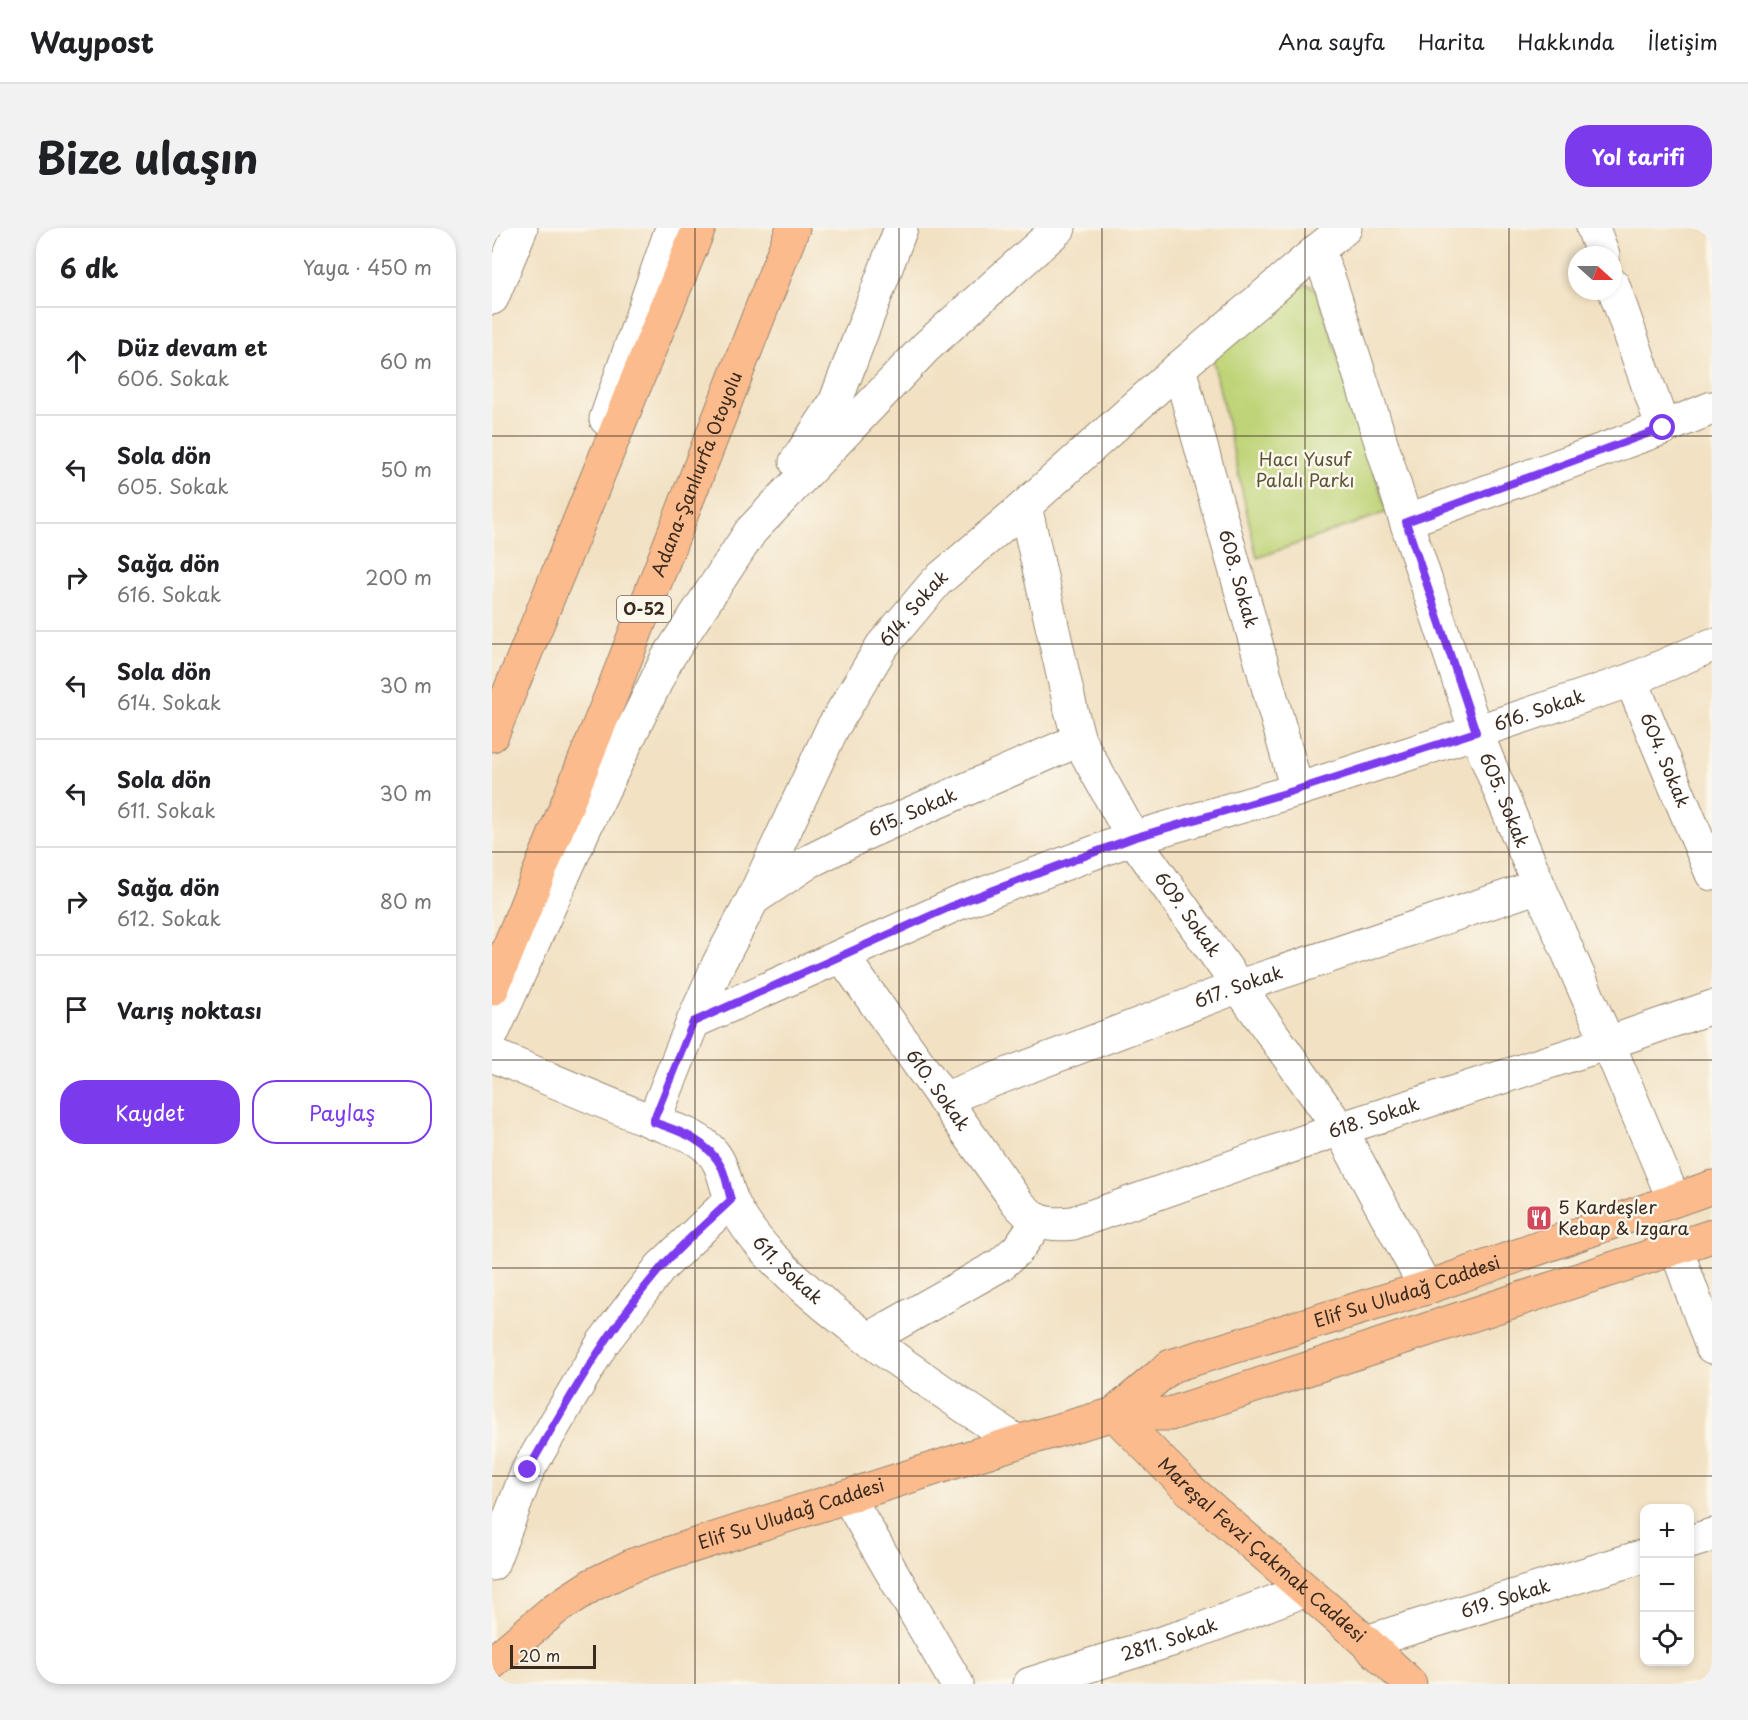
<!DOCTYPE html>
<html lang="tr">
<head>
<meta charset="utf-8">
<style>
  body { margin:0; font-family:"Playpen Sans",sans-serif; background:#f2f2f2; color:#202124 }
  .controls { position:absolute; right:18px; bottom:18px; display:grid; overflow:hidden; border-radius:12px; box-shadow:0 3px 9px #0003 }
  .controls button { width:54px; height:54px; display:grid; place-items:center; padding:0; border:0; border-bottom:2px solid #e0e0e0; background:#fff; color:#202124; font:30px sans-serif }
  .compass { position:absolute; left:1076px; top:18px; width:54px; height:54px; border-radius:50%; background:#fff; box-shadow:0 3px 9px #0003; rotate:111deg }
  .scale { position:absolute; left:18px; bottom:15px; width:86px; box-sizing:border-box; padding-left:6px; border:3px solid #3b2a1e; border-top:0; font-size:16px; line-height:21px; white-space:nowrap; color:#3b2a1e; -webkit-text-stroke:4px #fbf7ec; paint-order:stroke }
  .stop { position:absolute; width:18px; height:18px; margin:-14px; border:4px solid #7c3aed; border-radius:50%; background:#fff }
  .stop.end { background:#7c3aed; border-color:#fff; box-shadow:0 2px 6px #0008 }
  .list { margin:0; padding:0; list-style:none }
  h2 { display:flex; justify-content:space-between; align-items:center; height:78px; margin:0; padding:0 24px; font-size:26px }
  h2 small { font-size:20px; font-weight:400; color:#757577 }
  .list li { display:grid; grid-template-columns:39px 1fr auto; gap:18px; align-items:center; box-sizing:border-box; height:108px; padding:0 24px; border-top:2px solid #e0e0e0 }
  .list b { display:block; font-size:22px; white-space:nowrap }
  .list p { margin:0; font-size:20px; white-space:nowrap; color:#757577 }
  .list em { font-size:20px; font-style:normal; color:#757577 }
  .actions { display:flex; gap:12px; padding:18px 24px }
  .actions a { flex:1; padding:14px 0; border:2px solid #7c3aed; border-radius:24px; text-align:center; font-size:21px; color:#7c3aed }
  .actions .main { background:#7c3aed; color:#fff }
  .icon { flex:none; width:33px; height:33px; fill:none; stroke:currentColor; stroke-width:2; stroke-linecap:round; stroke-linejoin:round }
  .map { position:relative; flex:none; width:1220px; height:1456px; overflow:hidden; border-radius:24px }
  header { display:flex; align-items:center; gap:36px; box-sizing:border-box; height:84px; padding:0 30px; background:#fff; border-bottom:2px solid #e0e0e0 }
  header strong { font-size:28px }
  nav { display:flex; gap:33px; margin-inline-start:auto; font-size:21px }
  .intro { display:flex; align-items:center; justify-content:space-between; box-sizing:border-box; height:144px; padding:0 36px }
  h1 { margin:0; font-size:42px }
  .button { padding:15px 27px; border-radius:24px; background:#7c3aed; color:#fff; font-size:21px; font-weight:700 }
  main { display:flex; gap:36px; padding:0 36px }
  aside { flex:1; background:#fff; border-radius:24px; box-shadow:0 3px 9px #0003 }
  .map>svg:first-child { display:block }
  .green { fill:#bfd478; stroke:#7d7f4b; stroke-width:1.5 }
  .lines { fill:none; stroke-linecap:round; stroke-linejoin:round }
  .minor-casing { stroke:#968670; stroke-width:35 }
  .major-casing { stroke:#968670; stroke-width:35 }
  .highway-casing { stroke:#968670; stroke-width:35 }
  .minor { stroke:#fff; stroke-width:33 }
  .major { stroke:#fbbb8d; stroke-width:33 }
  .highway { stroke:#fbbb8d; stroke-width:33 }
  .route { stroke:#7c3aed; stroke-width:8 }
  .grid { fill:none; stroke:#3b2a1e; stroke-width:1.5; stroke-opacity:0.55 }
  .labels { text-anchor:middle; stroke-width:5; stroke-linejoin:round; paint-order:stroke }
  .shield { fill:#fbf7ec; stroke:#75685c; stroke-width:1.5 }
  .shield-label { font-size:16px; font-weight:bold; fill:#3b2a1e }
  .park-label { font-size:18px; fill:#5c5434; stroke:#fbf7ec }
  .street-label { font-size:18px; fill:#3b2a1e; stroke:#fbf7ec }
  .poi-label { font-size:18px; fill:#3b2a1e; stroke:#fbf7ec; text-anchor:start }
</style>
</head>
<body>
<header>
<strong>Waypost</strong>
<nav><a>Ana sayfa</a><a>Harita</a><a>Hakkında</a><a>İletişim</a></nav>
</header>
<div class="intro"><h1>Bize ulaşın</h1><a class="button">Yol tarifi</a></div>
<main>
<aside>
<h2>6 dk<small>Yaya · 450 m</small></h2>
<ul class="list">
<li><svg class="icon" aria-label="ahead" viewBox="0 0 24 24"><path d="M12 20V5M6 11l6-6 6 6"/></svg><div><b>Düz devam et</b><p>606. Sokak</p></div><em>60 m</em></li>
<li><svg class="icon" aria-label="left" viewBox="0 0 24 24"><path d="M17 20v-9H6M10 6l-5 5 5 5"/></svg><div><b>Sola dön</b><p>605. Sokak</p></div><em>50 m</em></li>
<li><svg class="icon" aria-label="right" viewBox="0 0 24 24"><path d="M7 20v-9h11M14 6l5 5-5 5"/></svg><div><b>Sağa dön</b><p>616. Sokak</p></div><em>200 m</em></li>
<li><svg class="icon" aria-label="left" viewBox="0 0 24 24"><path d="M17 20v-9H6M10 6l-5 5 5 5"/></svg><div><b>Sola dön</b><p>614. Sokak</p></div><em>30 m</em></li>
<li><svg class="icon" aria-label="left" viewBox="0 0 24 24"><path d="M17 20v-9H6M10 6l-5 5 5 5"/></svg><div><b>Sola dön</b><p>611. Sokak</p></div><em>30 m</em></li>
<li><svg class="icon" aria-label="right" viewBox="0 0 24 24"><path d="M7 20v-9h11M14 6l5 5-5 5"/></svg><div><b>Sağa dön</b><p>612. Sokak</p></div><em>80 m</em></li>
<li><svg class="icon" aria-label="arrive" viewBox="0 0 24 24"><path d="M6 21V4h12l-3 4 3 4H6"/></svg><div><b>Varış noktası</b></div></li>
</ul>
<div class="actions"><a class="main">Kaydet</a><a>Paylaş</a></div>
</aside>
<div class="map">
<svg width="1220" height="1456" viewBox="0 0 1220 1456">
  <rect width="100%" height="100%" fill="#fbf7ec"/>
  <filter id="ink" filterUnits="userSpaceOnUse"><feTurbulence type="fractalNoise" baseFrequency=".0167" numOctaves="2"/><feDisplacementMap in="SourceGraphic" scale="12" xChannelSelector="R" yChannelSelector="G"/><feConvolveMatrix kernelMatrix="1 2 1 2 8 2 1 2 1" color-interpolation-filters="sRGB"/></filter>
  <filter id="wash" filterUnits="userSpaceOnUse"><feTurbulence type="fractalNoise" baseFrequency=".008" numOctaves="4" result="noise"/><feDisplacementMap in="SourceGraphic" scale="24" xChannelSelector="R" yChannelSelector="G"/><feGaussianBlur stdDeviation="1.35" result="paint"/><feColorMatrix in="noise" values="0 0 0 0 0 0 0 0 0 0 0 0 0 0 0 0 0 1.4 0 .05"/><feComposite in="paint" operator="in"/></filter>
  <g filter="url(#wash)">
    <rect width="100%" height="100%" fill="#f2e1c3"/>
    <polygon class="green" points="807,56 820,58 826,65 895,284 765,330 718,118"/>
  </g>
  <g filter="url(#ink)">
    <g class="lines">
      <g class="minor-casing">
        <g id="minor">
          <polyline points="1101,0 1111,27"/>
          <polyline points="826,22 853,0"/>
          <polyline points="1121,57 1171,200"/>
          <polyline points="0,70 29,0"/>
          <path id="s1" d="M687,140L805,562"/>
          <polyline points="114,191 180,0"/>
          <polyline points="304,234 343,175 409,0"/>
          <path id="s2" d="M533,278L579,482L587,512L641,610L848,901L934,1060"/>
          <polyline points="914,293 1171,200 1220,180"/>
          <path id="s3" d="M1139,452L1220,646"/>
          <path id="s4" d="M261,671L318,633L374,605L587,512"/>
          <path id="s5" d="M350,728L525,974C542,994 554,998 581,995L848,901L1116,815L1220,779"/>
          <path id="s6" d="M201,794L467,675L641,610L805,562L984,504L1139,452L1220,417"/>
          <polyline points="0,806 93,599 175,431 259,303 434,119 567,0"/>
          <path id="s7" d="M0,827C53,849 106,872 159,893C179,901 200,905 216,920C232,934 232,955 240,973C249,993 264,1012 279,1028C351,1101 441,1156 525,1214"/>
          <path id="s8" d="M451,871L745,759L1047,658"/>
          <path id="s9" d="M161,894L201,794L227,735L261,671L340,501L390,418L444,354L533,278L687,140L826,22L839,57L914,293L984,504L1047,658L1116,815L1182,972"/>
          <polyline points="1184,1020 1220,1119"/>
          <polyline points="377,1111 508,1037 526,1021 546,993"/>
          <polyline points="356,1269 465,1456"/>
          <polyline points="1198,1314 1220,1307"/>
          <polyline points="0,1336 36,1242 110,1116 168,1040 239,972"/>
          <path id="s10" d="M874,1414L1152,1328"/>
          <path id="s11" d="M538,1456L695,1407L813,1362"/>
        </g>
      </g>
      <g class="major-casing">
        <g id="major">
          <path id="s12" d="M622,1186L679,1138L934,1060L1220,959"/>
          <path id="s13" d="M622,1186L699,1263L874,1414L918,1456"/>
          <path id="s14" d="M0,1435L63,1381L100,1357L141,1337L525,1214L622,1186H678L1220,1008"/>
        </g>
      </g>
      <g class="highway-casing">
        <g id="highway">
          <polyline points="0,507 207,0"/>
          <path id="s15" d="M0,761L120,465L301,0"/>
        </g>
      </g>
      <use href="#minor" class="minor"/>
      <use href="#major" class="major"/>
      <use href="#highway" class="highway"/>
    </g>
  </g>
  <g class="lines" filter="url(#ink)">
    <path class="route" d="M36,1242C76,1172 115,1103 167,1042C188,1017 215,995 239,972C236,962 234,949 230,940C216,912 188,903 161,894L201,794L467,675L641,610L804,562L984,504L914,294L1171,200"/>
  </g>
  <path class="grid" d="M203,0V1456M407,0V1456M610,0V1456M813,0V1456M1017,0V1456M0,208H1220M0,416H1220M0,624H1220M0,832H1220M0,1040H1220M0,1248H1220"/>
  <defs>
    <g id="restaurant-square" transform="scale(1.35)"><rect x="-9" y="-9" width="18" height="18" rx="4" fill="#d1495b" stroke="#fbf7ec"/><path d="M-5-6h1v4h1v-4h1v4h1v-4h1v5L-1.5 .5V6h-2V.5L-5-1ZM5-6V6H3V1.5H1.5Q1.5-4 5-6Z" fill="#fff"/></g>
  </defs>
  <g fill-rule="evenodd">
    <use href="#restaurant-square" x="1047" y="990"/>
  </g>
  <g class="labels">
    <rect class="shield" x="125" y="368" width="54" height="26" rx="4.5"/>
    <g class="shield-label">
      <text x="152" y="387">O-52</text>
    </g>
    <g class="park-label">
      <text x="813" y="238">Hacı Yusuf<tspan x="813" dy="21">Palalı Parkı</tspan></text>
    </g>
    <g class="street-label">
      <text dy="6" stroke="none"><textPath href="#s15" startOffset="554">Adana-Şanlıurfa Otoyolu</textPath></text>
      <text dy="6" stroke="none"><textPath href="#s1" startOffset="219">608. Sokak</textPath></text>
      <text dy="6" stroke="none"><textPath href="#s9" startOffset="578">614. Sokak</textPath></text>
      <text dy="6" stroke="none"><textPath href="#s6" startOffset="903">616. Sokak</textPath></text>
      <text dy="6" stroke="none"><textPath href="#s3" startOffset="87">604. Sokak</textPath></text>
      <text dy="6" stroke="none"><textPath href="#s9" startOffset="1700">605. Sokak</textPath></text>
      <text dy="6" stroke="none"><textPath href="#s4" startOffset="182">615. Sokak</textPath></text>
      <text dy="6" stroke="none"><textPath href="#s2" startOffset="446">609. Sokak</textPath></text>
      <text dy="6" stroke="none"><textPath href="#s8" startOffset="316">617. Sokak</textPath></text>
      <text dy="6" stroke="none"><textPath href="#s5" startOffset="165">610. Sokak</textPath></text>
      <text dy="6" stroke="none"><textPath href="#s5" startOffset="684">618. Sokak</textPath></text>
      <text dy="6" stroke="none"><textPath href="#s7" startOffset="384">611. Sokak</textPath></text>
      <text dy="6" stroke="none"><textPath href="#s12" startOffset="322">Elif Su Uludağ Caddesi</textPath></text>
      <text dy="6" stroke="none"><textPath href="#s14" startOffset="339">Elif Su Uludağ Caddesi</textPath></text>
      <text dy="6" stroke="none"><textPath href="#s13" startOffset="201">Mareşal Fevzi Çakmak Caddesi</textPath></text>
      <text dy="6" stroke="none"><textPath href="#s10" startOffset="146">619. Sokak</textPath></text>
      <text dy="6" stroke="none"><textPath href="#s11" startOffset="146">2811. Sokak</textPath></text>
    </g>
    <g class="poi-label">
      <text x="1066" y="986">5 Kardeşler<tspan x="1066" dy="21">Kebap &amp; Izgara</tspan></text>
    </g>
  </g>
</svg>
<div class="controls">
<button>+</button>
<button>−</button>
<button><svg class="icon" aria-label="locate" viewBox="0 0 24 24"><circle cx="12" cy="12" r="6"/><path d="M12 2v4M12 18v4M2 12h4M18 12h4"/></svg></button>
</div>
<svg class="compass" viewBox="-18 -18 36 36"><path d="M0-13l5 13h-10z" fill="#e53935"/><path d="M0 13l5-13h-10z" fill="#757577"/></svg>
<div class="scale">20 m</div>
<div class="stop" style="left:1171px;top:200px"></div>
<div class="stop end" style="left:36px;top:1242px"></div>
</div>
</main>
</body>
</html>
